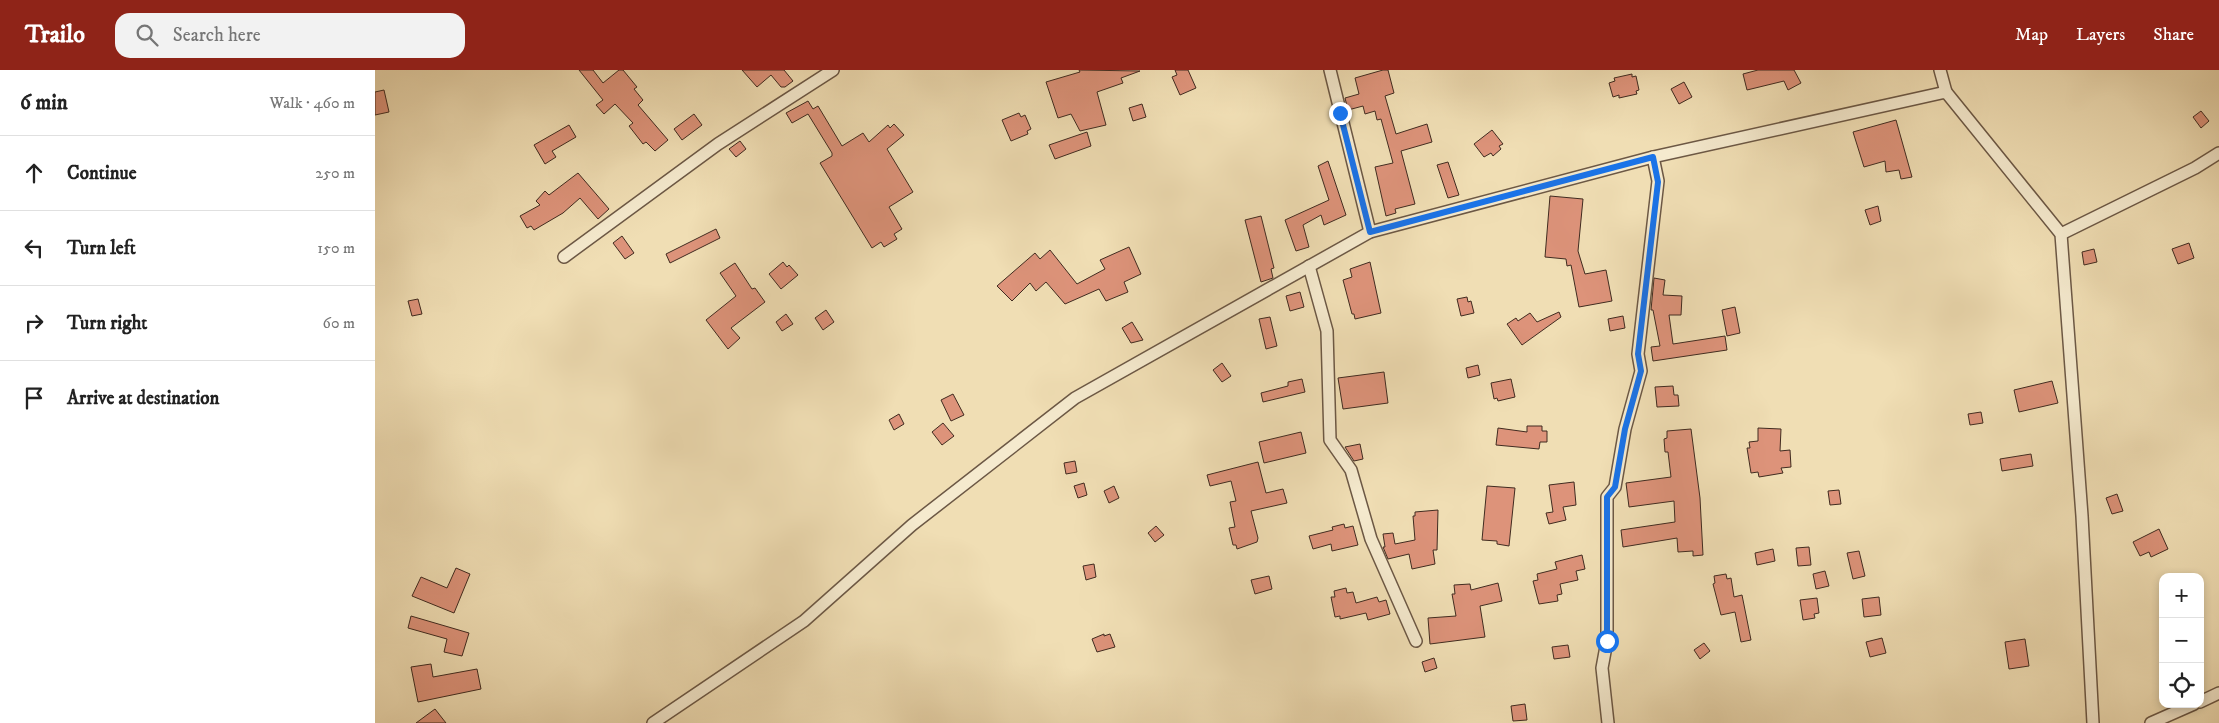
<!DOCTYPE html>
<html lang="en">
<head>
<meta charset="utf-8">
<style>
  body { margin:0; font-family:"IM FELL DW Pica",serif; background:#f2f2f2; color:#222 }
  .controls { position:absolute; right:15px; bottom:15px; display:grid; overflow:hidden; border-radius:10px; box-shadow:0 2px 8px #0003 }
  .controls button { width:45px; height:45px; display:grid; place-items:center; padding:0; border:0; border-bottom:1px solid #e0e0e0; background:#fff; color:#222; font:25px sans-serif }
  .stop { position:absolute; width:15px; height:15px; margin:-11px; border:4px solid #1a73e8; border-radius:50%; background:#fff }
  .stop.end { background:#1a73e8; border-color:#fff; box-shadow:0 1px 5px #0008 }
  .list { margin:0; padding:0; list-style:none }
  h2 { display:flex; justify-content:space-between; align-items:center; height:65px; margin:0; padding:0 20px; font-size:21px }
  h2 small { font-size:16px; font-weight:400; color:#767676 }
  .list li { display:grid; grid-template-columns:32px 1fr auto; gap:15px; align-items:center; box-sizing:border-box; height:75px; padding:0 20px; border-top:1px solid #e0e0e0 }
  .list b { display:block; font-size:19px; white-space:nowrap }
  .list em { font-size:16px; font-style:normal; color:#767676 }
  .icon { flex:none; width:28px; height:28px; fill:none; stroke:currentColor; stroke-width:2; stroke-linecap:round; stroke-linejoin:round }
  .map { position:relative; flex:none; width:1844px; height:653px; overflow:hidden }
  header { display:flex; align-items:center; gap:30px; box-sizing:border-box; height:70px; padding:0 25px; background:#8f2418; color:#fff }
  header strong { font-size:24px }
  nav { display:flex; gap:28px; margin-inline-start:auto; font-size:18px }
  .search { width:350px; height:45px; background:#f2f2f2; display:flex; align-items:center; gap:12px; box-sizing:border-box; padding:0 18px; border-radius:15px; color:#767676; font-size:19px }
  main { display:flex }
  aside { flex:1; background:#fff }
  .map>svg:first-child { display:block }
  .building { fill:#dd937a; stroke:#402b20 }
  .lines { fill:none; stroke-linecap:round; stroke-linejoin:round }
  .minor-casing { stroke:#6c5845; stroke-width:14 }
  .minor { stroke:#f5eace; stroke-width:11 }
  .route { stroke:#1a73e8; stroke-width:6 }
</style>
</head>
<body>
<header>
<strong>Trailo</strong>
<div class="search"><svg class="icon" aria-label="search" viewBox="0 0 24 24"><circle cx="10" cy="10" r="6"/><path d="M15 15l6 6"/></svg>Search here</div>
<nav><a>Map</a><a>Layers</a><a>Share</a></nav>
</header>
<main>
<aside>
<h2>6 min<small>Walk · 460 m</small></h2>
<ul class="list">
<li><svg class="icon" aria-label="ahead" viewBox="0 0 24 24"><path d="M12 20V5M6 11l6-6 6 6"/></svg><div><b>Continue</b></div><em>250 m</em></li>
<li><svg class="icon" aria-label="left" viewBox="0 0 24 24"><path d="M17 20v-9H6M10 6l-5 5 5 5"/></svg><div><b>Turn left</b></div><em>150 m</em></li>
<li><svg class="icon" aria-label="right" viewBox="0 0 24 24"><path d="M7 20v-9h11M14 6l5 5-5 5"/></svg><div><b>Turn right</b></div><em>60 m</em></li>
<li><svg class="icon" aria-label="arrive" viewBox="0 0 24 24"><path d="M6 21V4h12l-3 4 3 4H6"/></svg><div><b>Arrive at destination</b></div></li>
</ul>
</aside>
<div class="map">
<svg width="1844" height="653" viewBox="0 0 1844 653">
  <rect width="100%" height="100%" fill="#f0deb4"/>
  <filter id="stains"><feTurbulence type="fractalNoise" baseFrequency=".004" numOctaves="4"/><feColorMatrix values="0 0 0 0 .2 0 0 0 0 .09 0 0 0 0 .02 0 0 0 .5 -.17"/></filter>
  <radialGradient id="worn" r=".72"><stop offset=".6" stop-color="#630" stop-opacity="0"/><stop offset="1" stop-color="#630" stop-opacity=".3"/></radialGradient>
  <g class="building">
    <polygon points="204,0 218,0 228,13 244,0 248,0 262,17 259,19 268,30 263,35 293,70 280,81 271,72 268,74 254,56 258,53 240,34 229,44 221,35 228,30"/>
    <polygon points="367,0 409,0 418,11 410,17 406,17 396,5 382,17"/>
    <polygon points="704,0 765,1 746,8 748,13 722,22 731,55 705,61 696,44 683,48 671,12 705,2"/>
    <polygon points="800,0 813,0 821,18 805,25 797,7 802,5"/>
    <polygon points="1008,0 1013,0 1019,23 1010,26 1021,64 1052,54 1057,72 1026,81 1040,134 1020,139 1021,143 1011,146 1000,97 1018,93 1006,49 1002,50 1000,41 990,44 988,36 973,40 970,28 984,24 980,8"/>
    <polygon points="1383,0 1419,0 1426,13 1413,20 1409,11 1372,20 1368,4"/>
    <polygon points="1257,4 1257,7 1261,6 1264,20 1261,21 1262,24 1244,28 1244,25 1238,27 1234,13 1240,11 1239,8"/>
    <polygon points="1309,12 1317,27 1304,34 1296,19"/>
    <polygon points="9,20 14,42 0,45 0,22"/>
    <polygon points="433,31 438,39 443,36 467,76 488,63 494,72 513,55 515,58 519,54 529,65 512,79 538,122 514,137 527,159 519,164 522,169 509,177 506,172 497,178 445,93 457,86 457,83 433,44 417,53 411,43"/>
    <polygon points="767,34 771,47 758,51 754,38"/>
    <polygon points="1826,41 1834,51 1826,58 1818,47"/>
    <polygon points="644,43 646,47 650,45 656,59 652,61 653,64 636,71 627,50"/>
    <polygon points="319,44 327,55 307,70 299,59"/>
    <polygon points="1521,50 1537,107 1526,109 1524,100 1511,102 1510,91 1489,97 1478,62"/>
    <polygon points="194,55 201,67 177,81 181,87 170,94 159,75"/>
    <polygon points="1117,60 1128,74 1124,76 1126,79 1118,86 1116,83 1109,87 1099,74"/>
    <polygon points="712,62 716,76 680,89 674,75"/>
    <polygon points="365,71 371,79 361,87 354,79"/>
    <polygon points="953,91 971,145 949,155 946,145 928,155 934,177 921,181 910,150 954,130 943,96"/>
    <polygon points="1073,92 1084,125 1073,128 1062,95"/>
    <polygon points="203,103 234,139 223,149 205,128 188,143 159,160 156,156 152,158 145,146 165,135 161,131 170,121 174,125"/>
    <polygon points="1175,126 1208,129 1203,181 1210,204 1231,200 1237,231 1204,237 1196,195 1192,196 1191,189 1170,187"/>
    <polygon points="1503,136 1506,151 1495,155 1490,140"/>
    <polygon points="886,146 899,198 896,199 898,208 886,212 870,150"/>
    <polygon points="341,159 345,168 295,193 291,184"/>
    <polygon points="247,166 259,183 250,189 238,173"/>
    <polygon points="1814,173 1819,188 1803,194 1797,179"/>
    <polygon points="754,177 766,204 749,212 753,222 731,231 724,219 690,234 671,212 661,221 655,213 637,231 622,216 660,183 665,189 675,180 702,214 730,199 725,190"/>
    <polygon points="1719,179 1722,192 1709,195 1707,182"/>
    <polygon points="408,192 412,197 414,195 423,205 406,219 394,204"/>
    <polygon points="995,192 1006,243 980,249 979,244 977,244 968,210 977,207 975,199"/>
    <polygon points="360,193 377,219 380,218 390,232 356,258 365,268 353,279 331,250 361,226 345,203"/>
    <polygon points="1279,208 1290,210 1288,225 1307,226 1306,245 1294,245 1298,274 1350,266 1352,280 1278,291 1276,277 1285,276 1278,240 1276,240"/>
    <polygon points="925,222 929,237 915,241 911,226"/>
    <polygon points="1092,227 1093,232 1096,231 1099,243 1086,246 1082,229"/>
    <polygon points="43,229 47,244 37,246 33,231"/>
    <polygon points="1360,237 1365,263 1352,266 1347,240"/>
    <polygon points="451,240 459,252 448,260 440,248"/>
    <polygon points="1184,242 1186,247 1147,275 1132,254 1141,248 1143,251 1155,243 1162,252"/>
    <polygon points="411,244 418,254 407,261 401,252"/>
    <polygon points="1248,246 1250,258 1235,261 1233,249"/>
    <polygon points="895,247 902,276 891,279 884,249"/>
    <polygon points="757,252 768,270 756,273 747,258"/>
    <polygon points="847,293 856,306 847,312 838,300"/>
    <polygon points="1103,295 1105,305 1093,308 1091,298"/>
    <polygon points="1009,302 1013,333 968,339 963,308"/>
    <polygon points="927,309 930,322 888,332 886,323 913,316 913,312"/>
    <polygon points="1136,309 1140,327 1123,331 1122,328 1119,329 1116,313"/>
    <polygon points="1677,311 1683,333 1644,342 1639,320"/>
    <polygon points="1298,316 1299,325 1303,325 1304,336 1282,337 1280,317"/>
    <polygon points="578,324 589,345 576,351 566,330"/>
    <polygon points="1606,342 1608,353 1595,355 1593,344"/>
    <polygon points="524,344 529,354 519,360 514,350"/>
    <polygon points="568,353 579,366 567,375 557,362"/>
    <polygon points="1152,356 1167,356 1167,361 1172,361 1172,372 1165,372 1164,379 1121,375 1123,358 1152,362"/>
    <polygon points="1383,358 1406,359 1405,381 1415,380 1416,397 1406,398 1408,403 1384,407 1383,402 1376,403 1372,378 1375,378 1374,372 1383,371"/>
    <polygon points="1316,359 1325,428 1328,485 1318,486 1318,481 1303,482 1302,468 1248,477 1246,460 1300,452 1299,431 1254,437 1251,413 1296,407 1293,382 1290,382 1289,369 1292,368 1292,361"/>
    <polygon points="926,362 931,383 889,393 884,372"/>
    <polygon points="985,374 988,389 979,391 970,377"/>
    <polygon points="1656,384 1658,396 1627,401 1625,389"/>
    <polygon points="700,391 702,402 691,404 689,393"/>
    <polygon points="883,392 891,423 908,419 912,433 876,441 883,468 882,472 862,479 861,475 858,475 854,458 860,457 855,432 861,431 856,411 835,416 832,405"/>
    <polygon points="1199,412 1201,435 1188,437 1191,450 1174,454 1171,443 1178,442 1174,415"/>
    <polygon points="709,413 712,425 703,428 699,416"/>
    <polygon points="739,416 744,428 734,433 729,421"/>
    <polygon points="1112,416 1140,418 1134,476 1122,474 1122,471 1107,470"/>
    <polygon points="1464,420 1466,434 1455,435 1453,421"/>
    <polygon points="1742,424 1748,441 1737,444 1731,428"/>
    <polygon points="1063,440 1062,480 1058,480 1060,494 1037,499 1034,484 1013,489 1008,477 1010,477 1008,464 1018,463 1020,474 1040,470 1038,446 1040,446 1040,442"/>
    <polygon points="969,454 970,458 978,456 983,475 957,481 956,474 938,479 934,466 958,460 957,457"/>
    <polygon points="781,456 789,465 780,472 773,463"/>
    <polygon points="1784,459 1793,479 1776,487 1774,482 1765,486 1758,472"/>
    <polygon points="1434,477 1436,495 1423,496 1421,478"/>
    <polygon points="1398,479 1400,491 1382,495 1380,483"/>
    <polygon points="1484,481 1490,506 1478,509 1472,483"/>
    <polygon points="1207,485 1210,499 1201,501 1203,510 1185,514 1187,524 1182,525 1183,531 1164,534 1158,511 1163,510 1162,504 1182,499 1180,492"/>
    <polygon points="719,494 721,507 711,510 708,496"/>
    <polygon points="81,498 95,504 79,543 37,526 46,507 72,518"/>
    <polygon points="1450,501 1454,516 1441,519 1438,504"/>
    <polygon points="1351,504 1352,509 1356,508 1359,527 1367,525 1376,570 1366,572 1360,542 1346,545 1338,514 1340,513 1339,506"/>
    <polygon points="894,506 897,519 880,524 876,510"/>
    <polygon points="1123,513 1127,531 1105,536 1110,567 1055,574 1053,548 1081,546 1077,524 1080,524 1079,515 1095,514 1096,520"/>
    <polygon points="971,518 972,523 978,522 981,533 1002,527 1004,532 1011,530 1015,544 993,550 991,543 965,549 965,546 960,547 956,527 960,527 959,521"/>
    <polygon points="1504,527 1506,545 1489,547 1487,529"/>
    <polygon points="1442,528 1444,543 1439,544 1440,548 1428,550 1425,530"/>
    <polygon points="36,546 94,563 87,586 69,582 72,569 33,558"/>
    <polygon points="729,564 729,566 735,564 740,577 722,582 717,569"/>
    <polygon points="1507,568 1511,583 1495,587 1491,572"/>
    <polygon points="1650,569 1654,596 1634,599 1630,572"/>
    <polygon points="1329,573 1335,581 1325,589 1319,580"/>
    <polygon points="1193,575 1195,587 1179,589 1177,577"/>
    <polygon points="1059,588 1062,598 1050,602 1047,592"/>
    <polygon points="56,594 58,607 102,599 106,619 43,632 36,597"/>
    <polygon points="1150,634 1152,650 1138,651 1136,636"/>
    <polygon points="60,639 71,653 41,653"/>
  </g>
  <g class="lines">
    <g class="minor-casing">
      <g id="minor">
        <polyline points="955,0 995,162"/>
        <polyline points="1565,0 1571,22"/>
        <polyline points="1686,164 1820,98 1844,83"/>
        <polyline points="189,187 343,74 458,0"/>
        <polyline points="934,196 952,261 955,370 976,400 996,469 1041,571"/>
        <polyline points="1825,632 1844,623"/>
        <polyline points="278,653 429,551 537,455 700,328 995,162 1278,87 1571,22 1686,164 1707,446 1718,653"/>
        <polyline points="1233,653 1227,598 1232,571 1232,427 1240,417 1250,359 1266,301 1263,284 1283,111 1278,87"/>
        <polyline points="1776,653 1819,634"/>
      </g>
    </g>
    <use href="#minor" class="minor"/>
  </g>
  <g class="lines">
    <polyline class="route" points="965,43 995,162 1278,87 1283,112 1263,284 1266,301 1250,359 1240,417 1232,427 1232,571"/>
  </g>
  <rect width="100%" height="100%" filter="url(#stains)"/>
  <rect width="100%" height="100%" fill="url(#worn)"/>
</svg>
<div class="controls">
<button>+</button>
<button>−</button>
<button><svg class="icon" aria-label="locate" viewBox="0 0 24 24"><circle cx="12" cy="12" r="6"/><path d="M12 2v4M12 18v4M2 12h4M18 12h4"/></svg></button>
</div>
<div class="stop" style="left:1232px;top:571px"></div>
<div class="stop end" style="left:965px;top:43px"></div>
</div>
</main>
</body>
</html>
